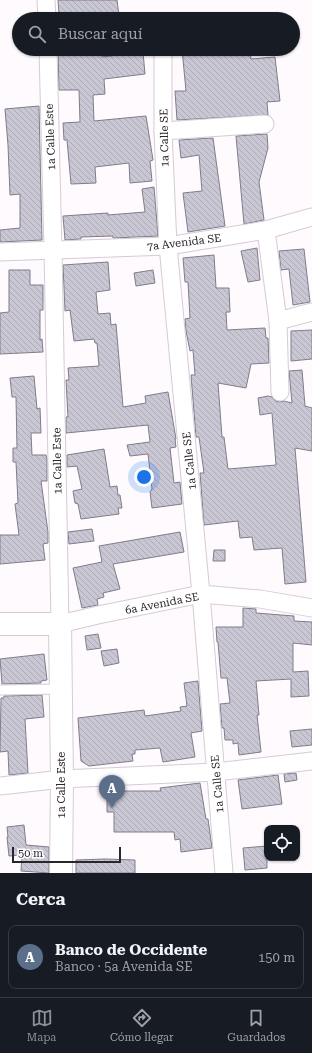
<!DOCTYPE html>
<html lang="es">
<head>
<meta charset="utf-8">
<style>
  body { margin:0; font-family:"Roboto Serif",serif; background:#242831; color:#f1f3f6 }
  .controls { position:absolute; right:12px; bottom:12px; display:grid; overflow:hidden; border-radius:8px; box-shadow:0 1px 3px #0004 }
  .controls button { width:36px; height:36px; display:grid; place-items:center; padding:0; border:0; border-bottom:1px solid #363941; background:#171b24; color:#f1f3f6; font:20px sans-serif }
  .scale { position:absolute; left:12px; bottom:10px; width:109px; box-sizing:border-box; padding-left:4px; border:2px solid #2a262a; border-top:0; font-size:11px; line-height:14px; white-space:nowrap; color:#2a262a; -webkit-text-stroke:3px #fff; paint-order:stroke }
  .you { position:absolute; left:144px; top:477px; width:14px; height:14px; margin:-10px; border:3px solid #fff; border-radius:50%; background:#1a73e8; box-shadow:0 0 0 6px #1a73e833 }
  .badge { display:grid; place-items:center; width:26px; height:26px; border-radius:50%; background:#8c9099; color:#fff; font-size:13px; font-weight:700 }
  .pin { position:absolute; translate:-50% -33px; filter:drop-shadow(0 1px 2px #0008) }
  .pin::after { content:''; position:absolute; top:21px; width:14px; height:12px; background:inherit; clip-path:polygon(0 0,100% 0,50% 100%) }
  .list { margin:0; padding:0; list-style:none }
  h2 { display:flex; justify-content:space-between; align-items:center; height:52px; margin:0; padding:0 16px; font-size:17px }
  h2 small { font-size:13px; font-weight:400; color:#9ea1a6 }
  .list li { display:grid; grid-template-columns:26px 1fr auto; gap:12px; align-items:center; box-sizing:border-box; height:64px; margin:0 8px 8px; padding:0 8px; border:1px solid #363941; border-radius:8px }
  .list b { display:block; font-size:15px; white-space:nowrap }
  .list p { margin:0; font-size:13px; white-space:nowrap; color:#9ea1a6 }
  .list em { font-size:13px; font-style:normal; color:#9ea1a6 }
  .icon { flex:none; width:22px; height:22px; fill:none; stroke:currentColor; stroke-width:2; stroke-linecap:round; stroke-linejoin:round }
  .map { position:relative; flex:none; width:312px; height:873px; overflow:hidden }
  .search { position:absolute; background:#171b24; box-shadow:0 1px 3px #0004; left:12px; right:12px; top:12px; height:44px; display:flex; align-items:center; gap:10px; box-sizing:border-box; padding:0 14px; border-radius:22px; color:#9ea1a6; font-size:15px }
  .sheet { height:124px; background:#171b24 }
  nav { display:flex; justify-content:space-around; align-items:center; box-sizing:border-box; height:56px; border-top:1px solid #363941; background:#171b24; font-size:11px; color:#9ea1a6 }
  nav a { display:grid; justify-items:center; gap:2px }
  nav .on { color:#8c9099 }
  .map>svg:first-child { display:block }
  .building { fill:url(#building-back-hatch); stroke:#807d8a }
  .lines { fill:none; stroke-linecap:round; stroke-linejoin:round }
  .service-casing { stroke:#d6cbd6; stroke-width:11 }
  .minor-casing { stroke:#d6cbd6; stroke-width:19 }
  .secondary-casing { stroke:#d6cbd6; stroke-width:24 }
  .service { stroke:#fff; stroke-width:9 }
  .minor { stroke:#fff; stroke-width:17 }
  .secondary { stroke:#fff; stroke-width:22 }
  .labels { text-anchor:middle; stroke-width:3; stroke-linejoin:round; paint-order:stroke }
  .street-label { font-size:11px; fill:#2a262a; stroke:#fff }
</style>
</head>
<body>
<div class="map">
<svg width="312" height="873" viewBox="0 0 312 873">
  <defs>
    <pattern id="building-back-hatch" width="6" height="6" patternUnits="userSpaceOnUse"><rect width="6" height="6" fill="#cac7d5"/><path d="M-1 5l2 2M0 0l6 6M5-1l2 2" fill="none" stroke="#aeabb7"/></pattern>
  </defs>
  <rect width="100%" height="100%" fill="#fefafe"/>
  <g class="building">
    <polygon points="58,0 117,0 119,16 95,18 95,13 59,14"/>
    <polygon points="58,49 92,49 92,50 101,50 102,57 143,52 145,74 104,79 105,94 93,95 94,121 146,116 153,160 150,161 152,181 130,183 129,163 95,167 96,183 71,184 67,140 64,140 63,123 80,122 79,90 59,90"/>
    <polygon points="182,49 228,49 228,53 250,51 251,59 275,57 280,101 267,102 268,115 177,120 175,91 186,91"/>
    <polygon points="39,106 42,240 0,242 0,230 20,228 20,194 10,195 8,145 5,109"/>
    <polygon points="267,134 268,148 259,182 264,220 244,224 236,136"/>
    <polygon points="213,138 225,226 188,232 183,193 202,191 199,155 181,158 179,140"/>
    <polygon points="154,187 158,236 113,238 113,236 81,237 81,239 65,240 63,216 108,213 108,215 145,212 142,189"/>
    <polygon points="257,248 260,280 248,282 241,251"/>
    <polygon points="304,249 310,302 293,305 289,269 281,270 279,251"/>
    <polygon points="214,255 216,288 229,288 230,312 226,312 227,330 265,328 266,338 268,338 269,363 251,364 246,388 218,383 222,437 224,437 228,469 276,465 272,413 260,415 258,398 268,396 272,397 276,401 280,402 284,401 292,403 289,371 302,370 305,406 312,408 312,451 295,448 306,582 285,584 282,548 254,550 252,537 240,538 238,521 204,525 200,473 204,473 199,437 196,437 191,375 195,375 193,350 190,351 186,331 185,319 190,318 188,282 185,282 183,258"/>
    <polygon points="108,262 110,290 96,292 98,314 110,313 111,325 116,324 123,407 146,403 145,396 168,392 176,439 175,439 176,447 170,448 174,483 180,482 182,504 152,508 150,492 152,489 148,454 130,456 127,445 150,442 148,425 66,433 66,417 68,417 66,380 69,380 68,368 99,366 97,343 95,343 94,339 74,341 70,310 65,311 63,265"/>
    <polygon points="9,270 30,270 30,285 43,285 43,310 40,310 40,340 42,339 43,352 0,354 0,313 9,312"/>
    <polygon points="153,270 155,283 136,286 134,273"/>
    <polygon points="312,330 312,359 291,361 291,331"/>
    <polygon points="34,376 37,409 40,408 41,433 31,433 32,455 46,455 47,459 47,481 41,481 48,532 48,543 43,544 45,560 0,564 0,535 19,535 15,504 18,503 16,462 13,462 13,448 17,448 16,397 12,397 10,378"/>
    <polygon points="104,449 110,487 117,486 118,495 120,495 122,508 118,508 119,514 81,519 78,504 75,503 73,491 82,489 77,466 67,467 67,455"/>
    <polygon points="92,529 94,541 69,544 68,532"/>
    <polygon points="180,532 184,552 113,564 120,589 103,593 104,597 97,599 98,605 82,608 73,568 102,562 99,546"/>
    <polygon points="214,550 225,550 225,561 213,561"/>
    <polygon points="243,608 256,609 256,613 294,616 294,621 312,622 312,645 293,643 293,672 308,671 309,696 291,697 291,679 256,681 259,715 257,715 261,752 239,755 238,743 233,744 233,740 225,740 224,728 222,728 220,704 230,703 227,678 221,678 218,642 217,642 216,627 243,627"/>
    <polygon points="98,634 101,648 87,650 85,636"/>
    <polygon points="117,649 119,663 104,666 101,651"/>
    <polygon points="44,654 47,680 41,681 41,683 2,684 0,659"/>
    <polygon points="198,681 202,731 191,733 195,757 163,762 160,748 135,750 135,754 132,754 133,761 89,766 81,761 78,718 144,710 145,716 181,711 180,707 187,706 184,683"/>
    <polygon points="42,695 44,717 25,719 28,773 9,775 8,751 0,752 1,698 4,698 4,696"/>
    <polygon points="312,729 312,745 292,747 290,731"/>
    <polygon points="296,773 297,780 285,782 284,774"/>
    <polygon points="278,775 282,804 242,809 238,780"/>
    <polygon points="200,783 206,819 208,819 212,848 181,852 180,839 175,840 174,832 114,832 114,812 107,812 107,791 161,791 160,788"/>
    <polygon points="24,825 26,845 49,847 49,873 21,871 22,855 9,856 7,837 8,837 7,827"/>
    <polygon points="267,846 267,868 245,870 243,848"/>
    <polygon points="105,859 135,860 135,873 76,873 76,860"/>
  </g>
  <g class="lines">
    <g class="service-casing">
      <polyline id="service" points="0,690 61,689"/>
    </g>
    <g class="minor-casing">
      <g id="minor">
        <polyline points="46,0 47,19"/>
        <polyline points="48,49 53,250 60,624 98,615 201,594 260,599 312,608"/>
        <polyline points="163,49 163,131 168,246 201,594 224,873"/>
        <polyline points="163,131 265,124"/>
        <polyline points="266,230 278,321 280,392"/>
        <polyline points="0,252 168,246 266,230 312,217"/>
        <polyline points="278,321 312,312"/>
        <polyline points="0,786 62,779 216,772 312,761"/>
      </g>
    </g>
    <g class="secondary-casing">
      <polyline id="secondary" points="0,624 60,624 62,779 61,873"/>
    </g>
    <use href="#service" class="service"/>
    <use href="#minor" class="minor"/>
    <use href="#secondary" class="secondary"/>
  </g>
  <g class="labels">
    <g class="street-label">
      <text transform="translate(50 137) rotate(-92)" y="4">1a Calle Este</text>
      <text transform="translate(164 138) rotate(-91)" y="4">1a Calle SE</text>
      <text transform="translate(184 242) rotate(-7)" y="4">7a Avenida SE</text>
      <text transform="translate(57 461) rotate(-91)" y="4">1a Calle Este</text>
      <text transform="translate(189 461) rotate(-96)" y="4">1a Calle SE</text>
      <text transform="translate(162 603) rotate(-11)" y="4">6a Avenida SE</text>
      <text transform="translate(217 784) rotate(-95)" y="4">1a Calle SE</text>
      <text transform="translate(61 785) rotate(-90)" y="4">1a Calle Este</text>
    </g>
  </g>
</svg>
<div class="controls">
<button><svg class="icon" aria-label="locate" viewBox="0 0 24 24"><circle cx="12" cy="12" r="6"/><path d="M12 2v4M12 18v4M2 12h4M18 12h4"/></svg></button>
</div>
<div class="scale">50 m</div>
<div class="you"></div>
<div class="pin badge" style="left:112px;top:808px;background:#5c6f8a">A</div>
<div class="search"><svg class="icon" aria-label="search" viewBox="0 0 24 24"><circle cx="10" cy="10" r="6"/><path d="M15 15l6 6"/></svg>Buscar aquí</div>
</div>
<section class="sheet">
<h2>Cerca<small></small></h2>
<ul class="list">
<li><span class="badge" style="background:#5c6f8a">A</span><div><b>Banco de Occidente</b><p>Banco · 5a Avenida SE</p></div><em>150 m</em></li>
</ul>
</section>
<nav>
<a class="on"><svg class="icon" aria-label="map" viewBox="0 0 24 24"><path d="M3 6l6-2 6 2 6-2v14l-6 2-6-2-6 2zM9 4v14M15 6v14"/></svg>Mapa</a>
<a><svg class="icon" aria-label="directions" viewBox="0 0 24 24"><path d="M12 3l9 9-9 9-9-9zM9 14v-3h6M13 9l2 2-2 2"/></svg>Cómo llegar</a>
<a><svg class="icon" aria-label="saved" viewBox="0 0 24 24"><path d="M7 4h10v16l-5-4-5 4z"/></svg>Guardados</a>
</nav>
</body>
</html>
